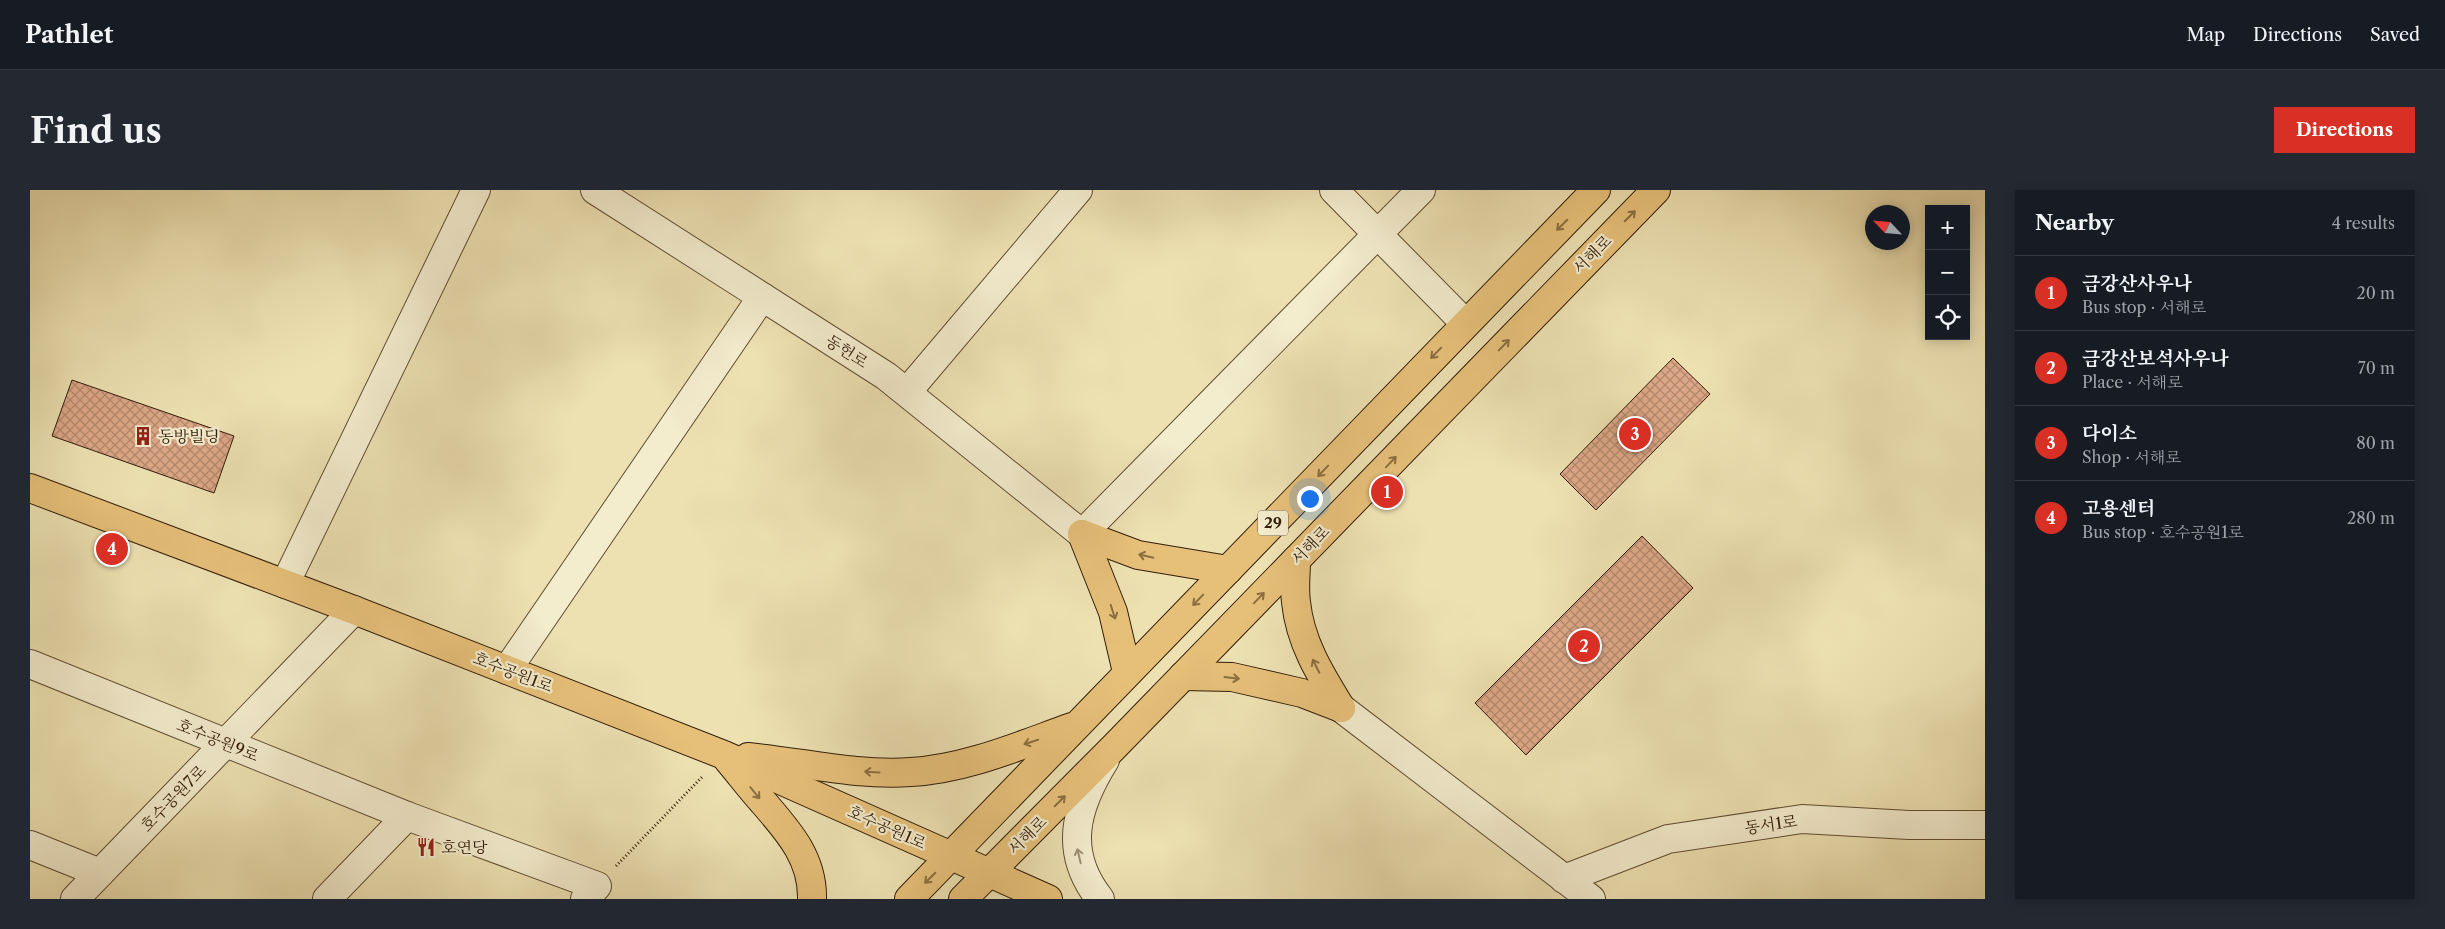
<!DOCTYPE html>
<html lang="en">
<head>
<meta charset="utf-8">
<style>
  body { margin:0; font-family:"Libre Caslon Text","Noto Serif KR",serif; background:#242831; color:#f1f3f6 }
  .controls { position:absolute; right:15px; top:15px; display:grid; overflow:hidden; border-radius:0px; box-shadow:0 2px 12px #0003 }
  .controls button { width:45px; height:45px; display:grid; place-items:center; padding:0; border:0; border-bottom:1px solid #363941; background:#171b24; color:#f1f3f6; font:25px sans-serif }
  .compass { position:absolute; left:1835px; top:15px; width:45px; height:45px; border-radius:50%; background:#171b24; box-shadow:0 2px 12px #0003; rotate:296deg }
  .you { position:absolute; left:1279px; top:308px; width:18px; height:18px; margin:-12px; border:4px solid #fff; border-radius:50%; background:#1a73e8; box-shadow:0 0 0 8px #1a73e833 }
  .badge { display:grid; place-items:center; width:32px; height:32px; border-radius:50%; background:#d93025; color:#fff; font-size:16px; font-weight:700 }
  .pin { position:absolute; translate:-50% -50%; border:2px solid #fff; box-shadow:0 1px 5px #0006 }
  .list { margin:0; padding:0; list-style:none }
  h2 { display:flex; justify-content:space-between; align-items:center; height:65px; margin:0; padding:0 20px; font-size:21px }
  h2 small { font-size:16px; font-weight:400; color:#9ea1a6 }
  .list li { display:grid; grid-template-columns:32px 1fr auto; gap:15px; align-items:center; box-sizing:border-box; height:75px; padding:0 20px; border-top:1px solid #363941 }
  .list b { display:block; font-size:19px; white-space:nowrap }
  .list p { margin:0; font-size:16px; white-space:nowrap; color:#9ea1a6 }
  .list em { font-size:16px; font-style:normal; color:#9ea1a6 }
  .icon { flex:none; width:28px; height:28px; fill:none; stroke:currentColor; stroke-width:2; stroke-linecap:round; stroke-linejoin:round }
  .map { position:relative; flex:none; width:1955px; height:709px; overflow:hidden; border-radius:0px }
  header { display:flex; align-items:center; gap:30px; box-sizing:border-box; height:70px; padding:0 25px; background:#171b24; border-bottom:1px solid #363941 }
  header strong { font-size:24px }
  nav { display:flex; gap:28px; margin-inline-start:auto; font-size:18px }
  .intro { display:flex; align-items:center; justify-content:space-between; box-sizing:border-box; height:120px; padding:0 30px }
  h1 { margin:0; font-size:35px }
  .button { padding:12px 22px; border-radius:0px; background:#d93025; color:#fff; font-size:18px; font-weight:700 }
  main { display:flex; gap:30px; padding:0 30px }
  aside { flex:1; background:#171b24; border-radius:0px; box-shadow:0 2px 12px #0003 }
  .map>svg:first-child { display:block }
  .building { fill:url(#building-cross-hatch); stroke:#321d09 }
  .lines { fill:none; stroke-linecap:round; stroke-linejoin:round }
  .minor-casing { stroke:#614e33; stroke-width:30 }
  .major-casing { stroke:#321d09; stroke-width:30 }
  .path { stroke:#321d09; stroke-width:3; stroke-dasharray:1 2.5; stroke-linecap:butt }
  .minor { stroke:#f3eccd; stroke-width:28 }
  .major { stroke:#e6c079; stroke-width:28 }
  .oneway { stroke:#8c6e41 }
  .oneway2 { stroke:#9c8f75 }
  .labels { text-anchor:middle; stroke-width:4.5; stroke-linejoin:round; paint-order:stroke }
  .shield { fill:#f3eccd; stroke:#6c5b44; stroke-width:1 }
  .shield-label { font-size:15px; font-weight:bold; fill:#321d09 }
  .street-label { font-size:16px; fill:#321d09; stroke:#f3eccd }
  .poi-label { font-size:16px; fill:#321d09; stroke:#f3eccd; text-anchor:start }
</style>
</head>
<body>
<header>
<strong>Pathlet</strong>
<nav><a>Map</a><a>Directions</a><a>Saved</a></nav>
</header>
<div class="intro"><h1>Find us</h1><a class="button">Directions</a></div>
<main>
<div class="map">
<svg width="1955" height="709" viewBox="0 0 1955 709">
  <defs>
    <pattern id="building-cross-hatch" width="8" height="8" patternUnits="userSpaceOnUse" patternTransform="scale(1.25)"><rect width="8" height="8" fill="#dda887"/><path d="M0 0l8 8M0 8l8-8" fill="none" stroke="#b4886d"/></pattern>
  </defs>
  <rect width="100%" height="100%" fill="#ede1b2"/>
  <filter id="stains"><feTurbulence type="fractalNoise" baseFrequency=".004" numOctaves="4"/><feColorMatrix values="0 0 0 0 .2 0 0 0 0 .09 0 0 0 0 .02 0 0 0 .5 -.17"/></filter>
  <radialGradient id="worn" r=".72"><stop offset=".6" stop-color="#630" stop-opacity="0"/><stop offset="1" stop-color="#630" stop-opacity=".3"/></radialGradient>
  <g class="building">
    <polygon points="1643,168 1680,204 1566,320 1530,284"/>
    <polygon points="42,190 204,246 184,303 22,246"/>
    <polygon points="1612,346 1663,398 1496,565 1445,513"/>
  </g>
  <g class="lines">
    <g class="minor-casing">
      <g id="minor">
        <polyline points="565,0 856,186 1052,344 1391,0"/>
        <polyline points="1304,0 1435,133"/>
        <polyline points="877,202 1048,0"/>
        <polyline points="255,394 446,0"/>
        <polyline points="0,474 377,626 567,696 555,709"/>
        <polyline points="477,480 732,107"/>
        <polyline points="1311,518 1561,709"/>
        <polyline points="0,655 70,683"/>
        <polyline points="1534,689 1638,649 1772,629 1879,635 1955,635"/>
        <polyline points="45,709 324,420"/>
        <polyline points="297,709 377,626"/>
        <path d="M1070,709C1033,662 1045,618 1075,570"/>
      </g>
    </g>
    <g class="major-casing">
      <g id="major">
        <polyline points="0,298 324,420 694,565 1018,709"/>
        <polyline points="1052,344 1108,365 1198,380"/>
        <polyline points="1052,344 1083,422 1097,482"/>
        <path d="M1266,370C1266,384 1264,398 1266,412C1270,452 1290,484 1311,518"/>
        <polyline points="1153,486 1202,487 1272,503 1311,518"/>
        <path d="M718,567C772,572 827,586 881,582C936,579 991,555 1042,537"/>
        <path d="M698,570C710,584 721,599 733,612C758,641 783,668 782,709"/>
        <polyline points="879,709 1566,0"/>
        <polyline points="933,709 1085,556 1626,0"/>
      </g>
    </g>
    <polyline class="path" points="586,676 672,587"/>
    <use href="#minor" class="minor"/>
    <use href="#major" class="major"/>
  </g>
  <defs><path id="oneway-shaft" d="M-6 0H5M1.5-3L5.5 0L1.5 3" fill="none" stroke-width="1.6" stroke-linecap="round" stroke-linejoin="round" transform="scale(1.25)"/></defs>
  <g class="oneway">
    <use href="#oneway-shaft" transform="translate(1600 26) rotate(-45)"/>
    <use href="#oneway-shaft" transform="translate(1532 35) rotate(135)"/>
    <use href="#oneway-shaft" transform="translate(1474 155) rotate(-46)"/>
    <use href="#oneway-shaft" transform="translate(1406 163) rotate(134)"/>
    <use href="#oneway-shaft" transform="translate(1361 272) rotate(-46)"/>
    <use href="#oneway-shaft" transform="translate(1293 281) rotate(134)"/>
    <use href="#oneway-shaft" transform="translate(1116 366) rotate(-167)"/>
    <use href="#oneway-shaft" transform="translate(1229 408) rotate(-46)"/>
    <use href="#oneway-shaft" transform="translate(1168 410) rotate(134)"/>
    <use href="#oneway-shaft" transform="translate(1083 422) rotate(72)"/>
    <use href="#oneway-shaft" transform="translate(1286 476) rotate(-117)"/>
    <use href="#oneway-shaft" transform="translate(1202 488) rotate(7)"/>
    <use href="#oneway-shaft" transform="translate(1001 552) rotate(162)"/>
    <use href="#oneway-shaft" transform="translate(842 582) rotate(-177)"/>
    <use href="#oneway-shaft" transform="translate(725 603) rotate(51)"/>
    <use href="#oneway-shaft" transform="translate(1030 611) rotate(-45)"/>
    <use href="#oneway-shaft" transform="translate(900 688) rotate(135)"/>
  </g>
  <use class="oneway2" href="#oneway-shaft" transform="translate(1049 666) rotate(-103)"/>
  <defs>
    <g id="building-bare" transform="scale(1.5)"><path d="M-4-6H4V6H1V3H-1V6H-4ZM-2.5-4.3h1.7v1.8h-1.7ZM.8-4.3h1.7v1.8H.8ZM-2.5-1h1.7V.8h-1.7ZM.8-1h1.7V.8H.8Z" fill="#8f2418" stroke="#f3eccd" stroke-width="2.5" paint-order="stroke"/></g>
    <g id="restaurant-bare" transform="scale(1.5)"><path d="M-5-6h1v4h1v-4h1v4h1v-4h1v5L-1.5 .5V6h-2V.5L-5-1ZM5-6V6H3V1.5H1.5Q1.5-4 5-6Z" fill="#8f2418" stroke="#f3eccd" stroke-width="2.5" paint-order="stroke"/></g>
  </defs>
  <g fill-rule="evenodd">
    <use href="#building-bare" x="113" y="246"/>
    <use href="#restaurant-bare" x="396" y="657"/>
  </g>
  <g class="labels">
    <rect class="shield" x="1228" y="320.5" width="30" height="25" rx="4"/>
    <g class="shield-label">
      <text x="1243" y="338">29</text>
    </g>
    <g class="street-label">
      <text transform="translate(1562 64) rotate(-45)" y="6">서해로</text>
      <text transform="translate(817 161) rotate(33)" y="6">동헌로</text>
      <text transform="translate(1280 355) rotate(-46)" y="6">서해로</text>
      <text transform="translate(483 482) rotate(21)" y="6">호수공원1로</text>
      <text transform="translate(188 550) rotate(22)" y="6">호수공원9로</text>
      <text transform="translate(143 608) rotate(-46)" y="6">호수공원7로</text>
      <text transform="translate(1741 634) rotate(-8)" y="6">동서1로</text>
      <text transform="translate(857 637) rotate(24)" y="6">호수공원1로</text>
      <text transform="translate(997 645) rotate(-45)" y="6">서해로</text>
    </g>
    <g class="poi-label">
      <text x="128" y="252">동방빌딩</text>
      <text x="411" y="663">호연당</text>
    </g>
  </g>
  <rect width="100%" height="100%" filter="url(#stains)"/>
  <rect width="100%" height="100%" fill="url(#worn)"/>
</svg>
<div class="controls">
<button>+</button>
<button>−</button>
<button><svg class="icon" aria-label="locate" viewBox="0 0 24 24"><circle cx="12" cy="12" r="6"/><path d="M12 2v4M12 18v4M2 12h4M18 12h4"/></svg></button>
</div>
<svg class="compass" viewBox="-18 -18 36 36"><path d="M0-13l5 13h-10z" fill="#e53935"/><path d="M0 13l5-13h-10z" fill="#9ea1a6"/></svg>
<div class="you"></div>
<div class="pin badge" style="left:1357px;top:302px">1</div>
<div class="pin badge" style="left:1554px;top:456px">2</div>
<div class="pin badge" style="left:1605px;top:244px">3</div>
<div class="pin badge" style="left:82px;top:359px">4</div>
</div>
<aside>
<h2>Nearby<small>4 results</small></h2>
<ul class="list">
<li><span class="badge">1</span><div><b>금강산사우나</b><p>Bus stop · 서해로</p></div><em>20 m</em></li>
<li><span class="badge">2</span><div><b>금강산보석사우나</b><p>Place · 서해로</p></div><em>70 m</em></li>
<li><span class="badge">3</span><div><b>다이소</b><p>Shop · 서해로</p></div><em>80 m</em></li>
<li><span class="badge">4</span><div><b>고용센터</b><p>Bus stop · 호수공원1로</p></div><em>280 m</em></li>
</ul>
</aside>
</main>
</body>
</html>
